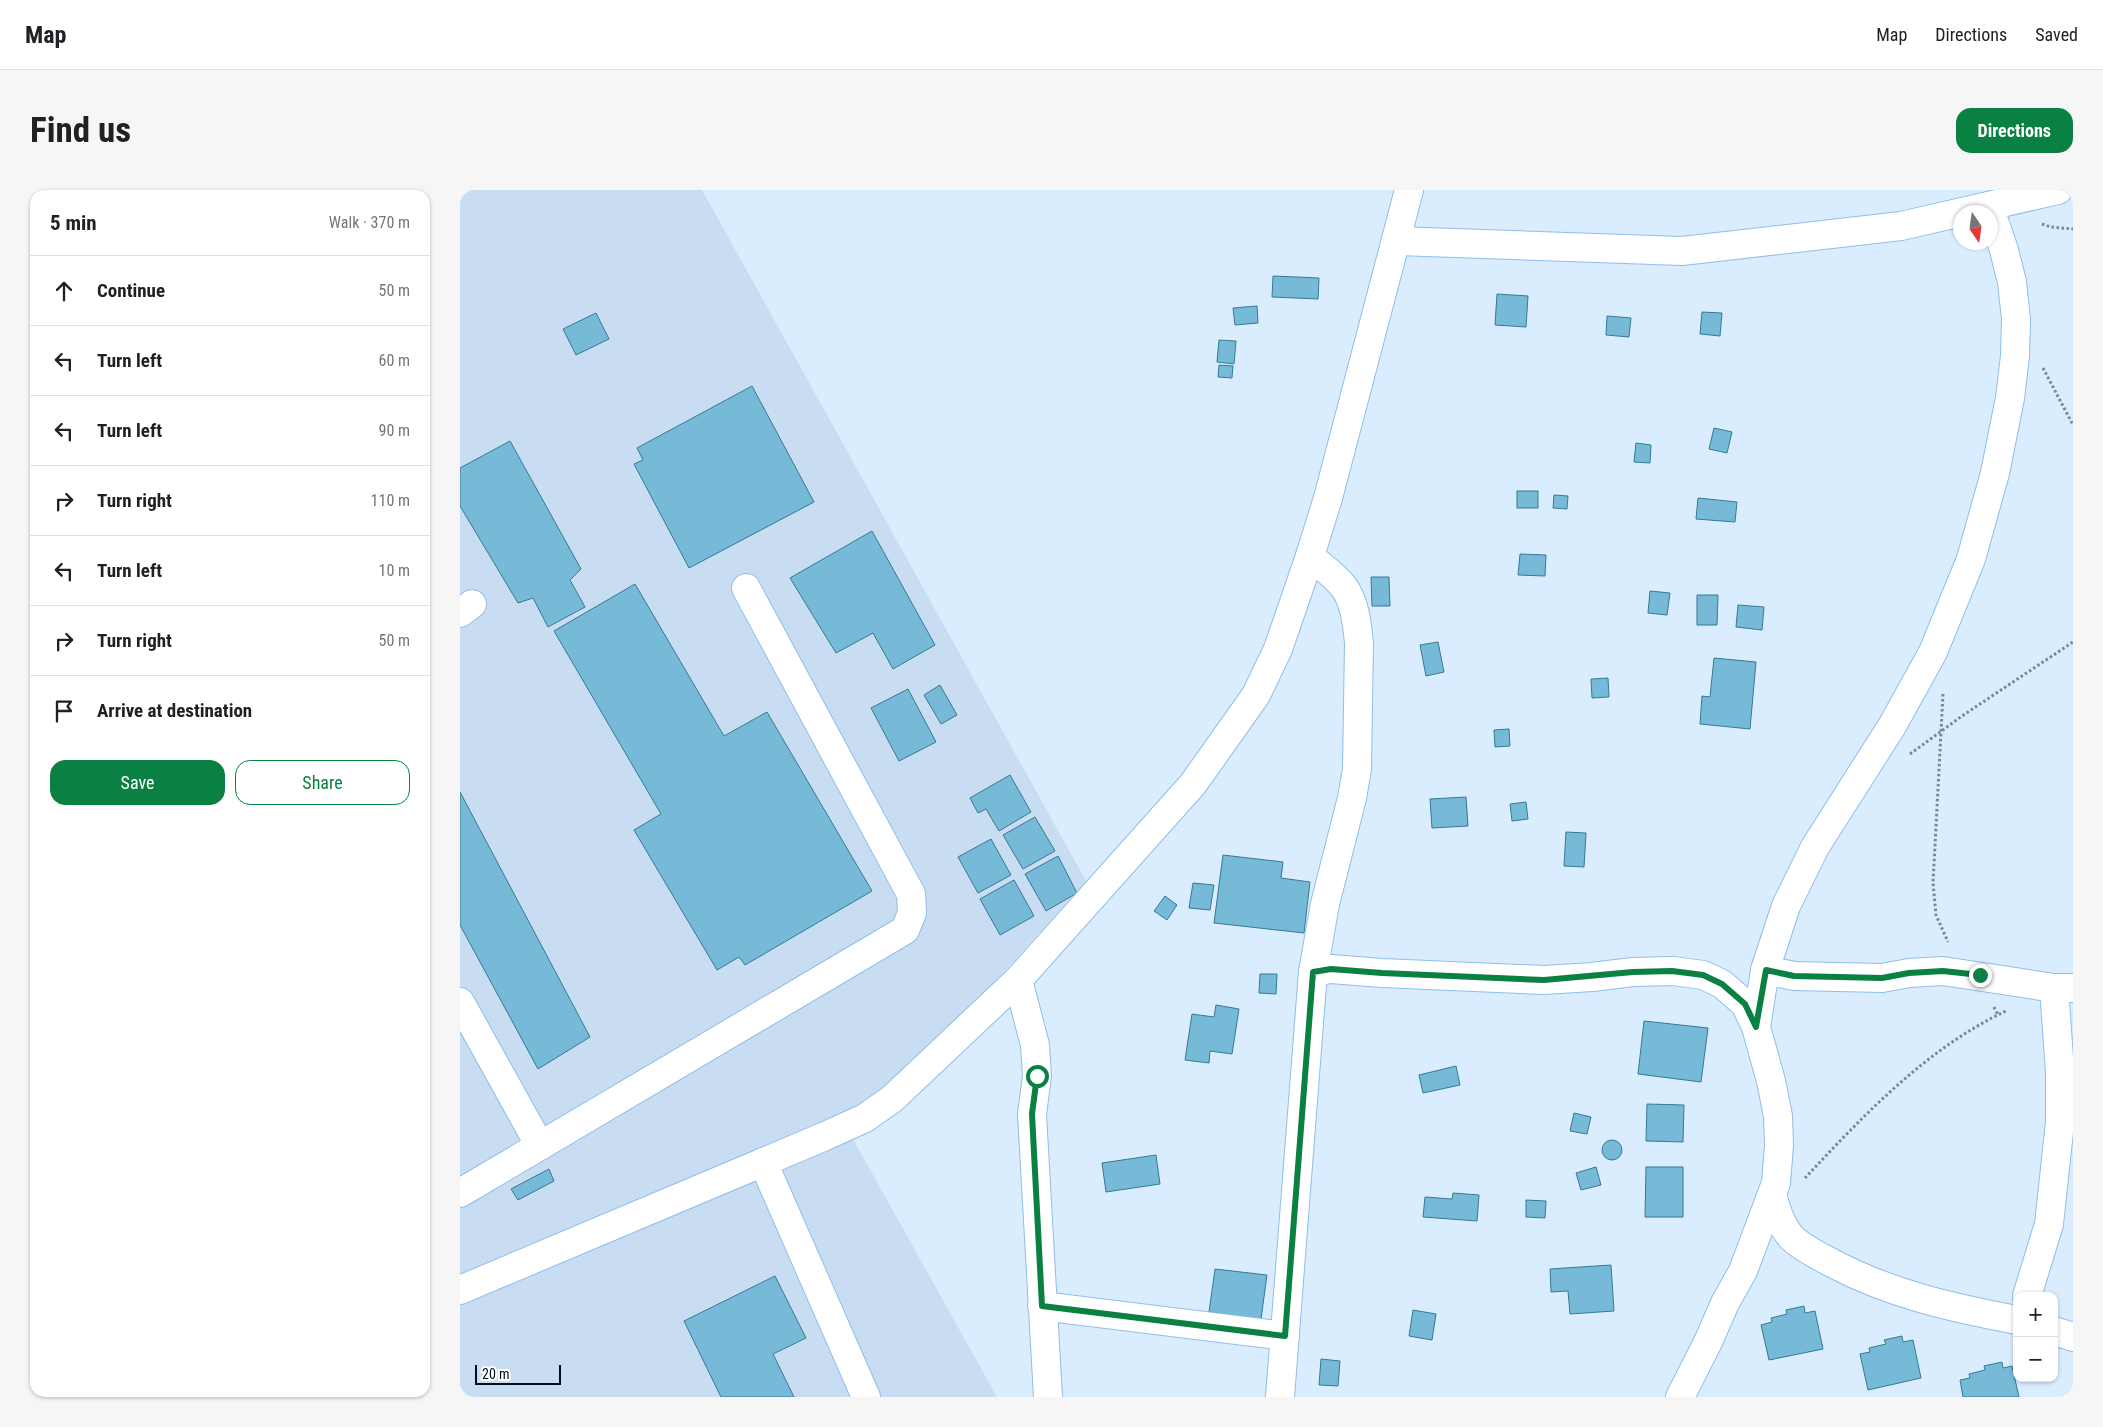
<!DOCTYPE html>
<html lang="en">
<head>
<meta charset="utf-8">
<style>
  body { margin:0; font-family:"Roboto Condensed",sans-serif; background:#f6f6f6; color:#202124 }
  .controls { position:absolute; right:15px; bottom:15px; display:grid; overflow:hidden; border-radius:10px; box-shadow:0 1px 4px #0004 }
  .controls button { width:45px; height:45px; display:grid; place-items:center; padding:0; border:0; border-bottom:1px solid #e0e0e0; background:#fff; color:#202124; font:25px sans-serif }
  .compass { position:absolute; left:1493px; top:15px; width:45px; height:45px; border-radius:50%; background:#fff; box-shadow:0 1px 4px #0004; rotate:167deg }
  .scale { position:absolute; left:15px; bottom:12px; width:86px; box-sizing:border-box; padding-left:5px; border:2px solid #000e1c; border-top:0; font-size:14px; line-height:18px; white-space:nowrap; color:#000e1c; -webkit-text-stroke:4px #fff; paint-order:stroke }
  .stop { position:absolute; width:15px; height:15px; margin:-11px; border:4px solid #0b8043; border-radius:50%; background:#fff }
  .stop.end { background:#0b8043; border-color:#fff; box-shadow:0 1px 5px #0008 }
  .list { margin:0; padding:0; list-style:none }
  h2 { display:flex; justify-content:space-between; align-items:center; height:65px; margin:0; padding:0 20px; font-size:21px }
  h2 small { font-size:16px; font-weight:400; color:#757577 }
  .list li { display:grid; grid-template-columns:32px 1fr auto; gap:15px; align-items:center; box-sizing:border-box; height:70px; padding:0 20px; border-top:1px solid #e0e0e0 }
  .list b { display:block; font-size:19px; white-space:nowrap }
  .list em { font-size:16px; font-style:normal; color:#757577 }
  .actions { display:flex; gap:10px; padding:15px 20px }
  .actions a { flex:1; padding:11px 0; border:1px solid #0b8043; border-radius:15px; text-align:center; font-size:18px; color:#0b8043 }
  .actions .main { background:#0b8043; color:#fff }
  .icon { flex:none; width:28px; height:28px; fill:none; stroke:currentColor; stroke-width:2; stroke-linecap:round; stroke-linejoin:round }
  .map { position:relative; flex:none; width:1613px; height:1207px; overflow:hidden; border-radius:15px }
  header { display:flex; align-items:center; gap:30px; box-sizing:border-box; height:70px; padding:0 25px; background:#fff; border-bottom:1px solid #e0e0e0 }
  header strong { font-size:24px }
  nav { display:flex; gap:28px; margin-inline-start:auto; font-size:18px }
  .intro { display:flex; align-items:center; justify-content:space-between; box-sizing:border-box; height:120px; padding:0 30px }
  h1 { margin:0; font-size:35px }
  .button { padding:12px 22px; border-radius:15px; background:#0b8043; color:#fff; font-size:18px; font-weight:700 }
  main { display:flex; gap:30px; padding:0 30px }
  aside { flex:1; background:#fff; border-radius:15px; box-shadow:0 1px 4px #0004 }
  .map>svg:first-child { display:block }
  .built { fill:#c8ddf1 }
  .building { fill:#76bad7; stroke:#357994 }
  .lines { fill:none; stroke-linecap:round; stroke-linejoin:round }
  .minor-casing { stroke:#8fbee9; stroke-width:30 }
  .path { stroke:#768797; stroke-width:3; stroke-dasharray:2.5 2.5; stroke-linecap:butt }
  .minor { stroke:#fff; stroke-width:28 }
  .route { stroke:#0b8043; stroke-width:6 }
</style>
</head>
<body>
<header>
<strong>Map</strong>
<nav><a>Map</a><a>Directions</a><a>Saved</a></nav>
</header>
<div class="intro"><h1>Find us</h1><a class="button">Directions</a></div>
<main>
<aside>
<h2>5 min<small>Walk · 370 m</small></h2>
<ul class="list">
<li><svg class="icon" aria-label="ahead" viewBox="0 0 24 24"><path d="M12 20V5M6 11l6-6 6 6"/></svg><div><b>Continue</b></div><em>50 m</em></li>
<li><svg class="icon" aria-label="left" viewBox="0 0 24 24"><path d="M17 20v-9H6M10 6l-5 5 5 5"/></svg><div><b>Turn left</b></div><em>60 m</em></li>
<li><svg class="icon" aria-label="left" viewBox="0 0 24 24"><path d="M17 20v-9H6M10 6l-5 5 5 5"/></svg><div><b>Turn left</b></div><em>90 m</em></li>
<li><svg class="icon" aria-label="right" viewBox="0 0 24 24"><path d="M7 20v-9h11M14 6l5 5-5 5"/></svg><div><b>Turn right</b></div><em>110 m</em></li>
<li><svg class="icon" aria-label="left" viewBox="0 0 24 24"><path d="M17 20v-9H6M10 6l-5 5 5 5"/></svg><div><b>Turn left</b></div><em>10 m</em></li>
<li><svg class="icon" aria-label="right" viewBox="0 0 24 24"><path d="M7 20v-9h11M14 6l5 5-5 5"/></svg><div><b>Turn right</b></div><em>50 m</em></li>
<li><svg class="icon" aria-label="arrive" viewBox="0 0 24 24"><path d="M6 21V4h12l-3 4 3 4H6"/></svg><div><b>Arrive at destination</b></div></li>
</ul>
<div class="actions"><a class="main">Save</a><a>Share</a></div>
</aside>
<div class="map">
<svg width="1613" height="1207" viewBox="0 0 1613 1207">
  <rect width="100%" height="100%" fill="#daedff"/>
  <polygon class="built" points="0,0 242,0 626,691 393,949 537,1207 0,1207"/>
  <g class="building">
    <polygon points="813,86 859,88 858,109 812,107"/>
    <polygon points="1037,104 1068,106 1066,137 1035,135"/>
    <polygon points="797,116 798,133 775,135 773,118"/>
    <polygon points="1242,122 1262,123 1260,146 1240,144"/>
    <polygon points="136,123 149,149 116,165 103,139"/>
    <polygon points="1147,126 1171,128 1169,147 1146,145"/>
    <polygon points="759,150 776,151 774,174 757,172"/>
    <polygon points="759,175 773,176 772,188 758,187"/>
    <polygon points="292,196 354,312 229,378 174,274 183,270 177,258"/>
    <polygon points="1254,238 1272,242 1267,263 1249,259"/>
    <polygon points="50,251 121,379 110,390 125,417 88,437 73,408 58,413 0,316 0,278"/>
    <polygon points="1176,253 1191,255 1190,273 1174,272"/>
    <rect x="1057" y="301" width="21" height="17"/>
    <polygon points="1094,305 1108,306 1107,319 1093,318"/>
    <polygon points="1238,308 1277,312 1275,332 1236,329"/>
    <polygon points="412,341 475,455 433,479 413,443 376,463 330,388"/>
    <polygon points="1060,364 1086,365 1085,386 1058,385"/>
    <polygon points="911,387 929,387 930,416 912,416"/>
    <polygon points="175,394 264,546 307,522 412,701 285,775 279,767 257,780 174,640 201,624 94,441"/>
    <polygon points="1190,401 1210,403 1207,425 1188,423"/>
    <polygon points="1237,405 1258,405 1257,435 1237,435"/>
    <polygon points="1278,415 1304,417 1302,440 1276,437"/>
    <polygon points="978,452 984,482 966,486 960,455"/>
    <polygon points="1254,468 1296,472 1290,539 1240,534 1242,506 1250,507"/>
    <polygon points="1148,488 1149,507 1132,508 1131,489"/>
    <polygon points="480,495 497,525 481,534 464,505"/>
    <polygon points="448,499 476,552 439,571 411,518"/>
    <polygon points="1049,539 1050,556 1035,557 1034,540"/>
    <polygon points="550,585 571,622 539,641 526,619 518,623 510,608"/>
    <polygon points="0,602 130,847 78,879 0,735"/>
    <polygon points="1006,607 1008,636 972,638 970,609"/>
    <polygon points="1066,612 1068,629 1052,631 1050,614"/>
    <polygon points="575,627 595,661 563,679 543,645"/>
    <polygon points="1106,642 1126,643 1124,677 1104,676"/>
    <polygon points="531,649 551,685 518,703 498,667"/>
    <polygon points="763,665 823,672 821,688 850,692 844,743 754,733"/>
    <polygon points="598,666 617,703 586,721 565,684"/>
    <polygon points="554,690 574,726 540,745 520,709"/>
    <polygon points="733,693 754,695 750,720 729,718"/>
    <polygon points="705,706 717,715 707,730 694,721"/>
    <polygon points="800,784 817,784 816,804 799,803"/>
    <polygon points="756,815 779,819 772,864 750,861 749,873 725,870 732,824 754,827"/>
    <polygon points="1184,831 1248,838 1241,892 1178,884"/>
    <polygon points="996,876 1000,895 963,903 959,885"/>
    <polygon points="1187,914 1224,915 1223,952 1186,951"/>
    <polygon points="1114,923 1131,927 1127,944 1110,941"/>
    <circle cx="1152" cy="960" r="10"/>
    <polygon points="696,965 700,994 646,1002 642,973"/>
    <polygon points="1136,977 1141,995 1121,1000 1116,983"/>
    <polygon points="1186,977 1223,977 1223,1027 1185,1027"/>
    <polygon points="89,979 94,991 58,1010 51,999"/>
    <polygon points="993,1003 1019,1005 1017,1031 963,1027 965,1007 992,1009"/>
    <polygon points="1066,1010 1086,1011 1085,1028 1066,1027"/>
    <polygon points="1151,1075 1154,1121 1110,1124 1108,1101 1091,1102 1090,1079"/>
    <polygon points="755,1079 807,1085 801,1129 749,1122"/>
    <polygon points="315,1086 346,1148 313,1164 334,1207 261,1207 224,1131"/>
    <polygon points="1344,1116 1345,1123 1355,1121 1363,1159 1309,1170 1301,1135 1312,1132 1311,1128 1327,1124 1326,1120"/>
    <polygon points="953,1120 976,1124 972,1150 949,1146"/>
    <polygon points="1442,1146 1443,1152 1453,1150 1461,1188 1408,1200 1400,1164 1410,1162 1409,1158 1426,1154 1424,1150"/>
    <polygon points="861,1169 880,1171 878,1196 859,1195"/>
    <polygon points="1542,1172 1543,1178 1552,1176 1559,1207 1503,1207 1500,1190 1510,1188 1509,1184 1525,1180 1524,1176"/>
  </g>
  <g class="lines">
    <g class="minor-casing">
      <g id="minor">
        <polyline points="937,51 1222,61 1441,36 1598,0"/>
        <path d="M850,366C861,376 874,385 883,396C895,411 897,434 899,453L897,579L892,608L865,714L853,782L871,779L922,783L1084,790L1132,787L1173,782L1213,781L1243,785L1262,794L1285,814L1296,837"/>
        <polyline points="0,423 12,414"/>
        <polyline points="1305,780 1334,786 1422,788 1449,783 1483,781 1594,798 1612,798"/>
        <polyline points="558,790 575,855 577,886 572,924 588,1207"/>
        <polyline points="0,812 80,956"/>
        <polyline points="303,972 406,1207"/>
        <polyline points="0,1003 445,740 452,723 451,704 286,398"/>
        <path d="M1312,1005C1317,1021 1321,1037 1333,1049C1344,1059 1359,1066 1372,1073C1430,1104 1493,1118 1557,1130"/>
        <polyline points="0,1100 363,947 405,928 432,909 558,790 733,594 796,505 818,459 850,366 868,308 949,0"/>
        <polyline points="1567,1106 1589,1034 1600,932 1600,882 1594,798"/>
        <polyline points="582,1116 825,1146"/>
        <polyline points="1594,1141 1613,1147"/>
        <polyline points="820,1207 853,782"/>
        <polyline points="1220,1207 1248,1152 1265,1113 1283,1081 1316,993 1319,955 1318,926 1311,891 1296,837 1305,780 1326,716 1355,657 1432,536 1473,462 1511,369 1535,283 1550,208 1555,166 1556,129 1552,92 1544,60 1529,16"/>
      </g>
    </g>
    <g class="path">
      <polyline points="1582,34 1591,37 1613,39"/>
      <polyline points="1583,178 1613,235"/>
      <polyline points="1483,504 1473,693 1476,725 1488,752"/>
      <polyline points="1450,564 1502,526 1613,452"/>
      <polyline points="1534,817 1538,825"/>
      <path d="M1345,988C1404,925 1467,858 1546,821"/>
    </g>
    <use href="#minor" class="minor"/>
  </g>
  <g class="lines">
    <polyline class="route" points="577,886 572,924 582,1116 825,1146 853,782 871,779 922,783 1084,790 1173,782 1212,781 1243,785 1262,794 1285,814 1296,837 1306,780 1334,786 1422,788 1449,783 1483,781 1520,785"/>
  </g>
</svg>
<div class="controls">
<button>+</button>
<button>−</button>
</div>
<svg class="compass" viewBox="-18 -18 36 36"><path d="M0-13l5 13h-10z" fill="#e53935"/><path d="M0 13l5-13h-10z" fill="#757577"/></svg>
<div class="scale">20 m</div>
<div class="stop" style="left:577px;top:886px"></div>
<div class="stop end" style="left:1520px;top:785px"></div>
</div>
</main>
</body>
</html>
